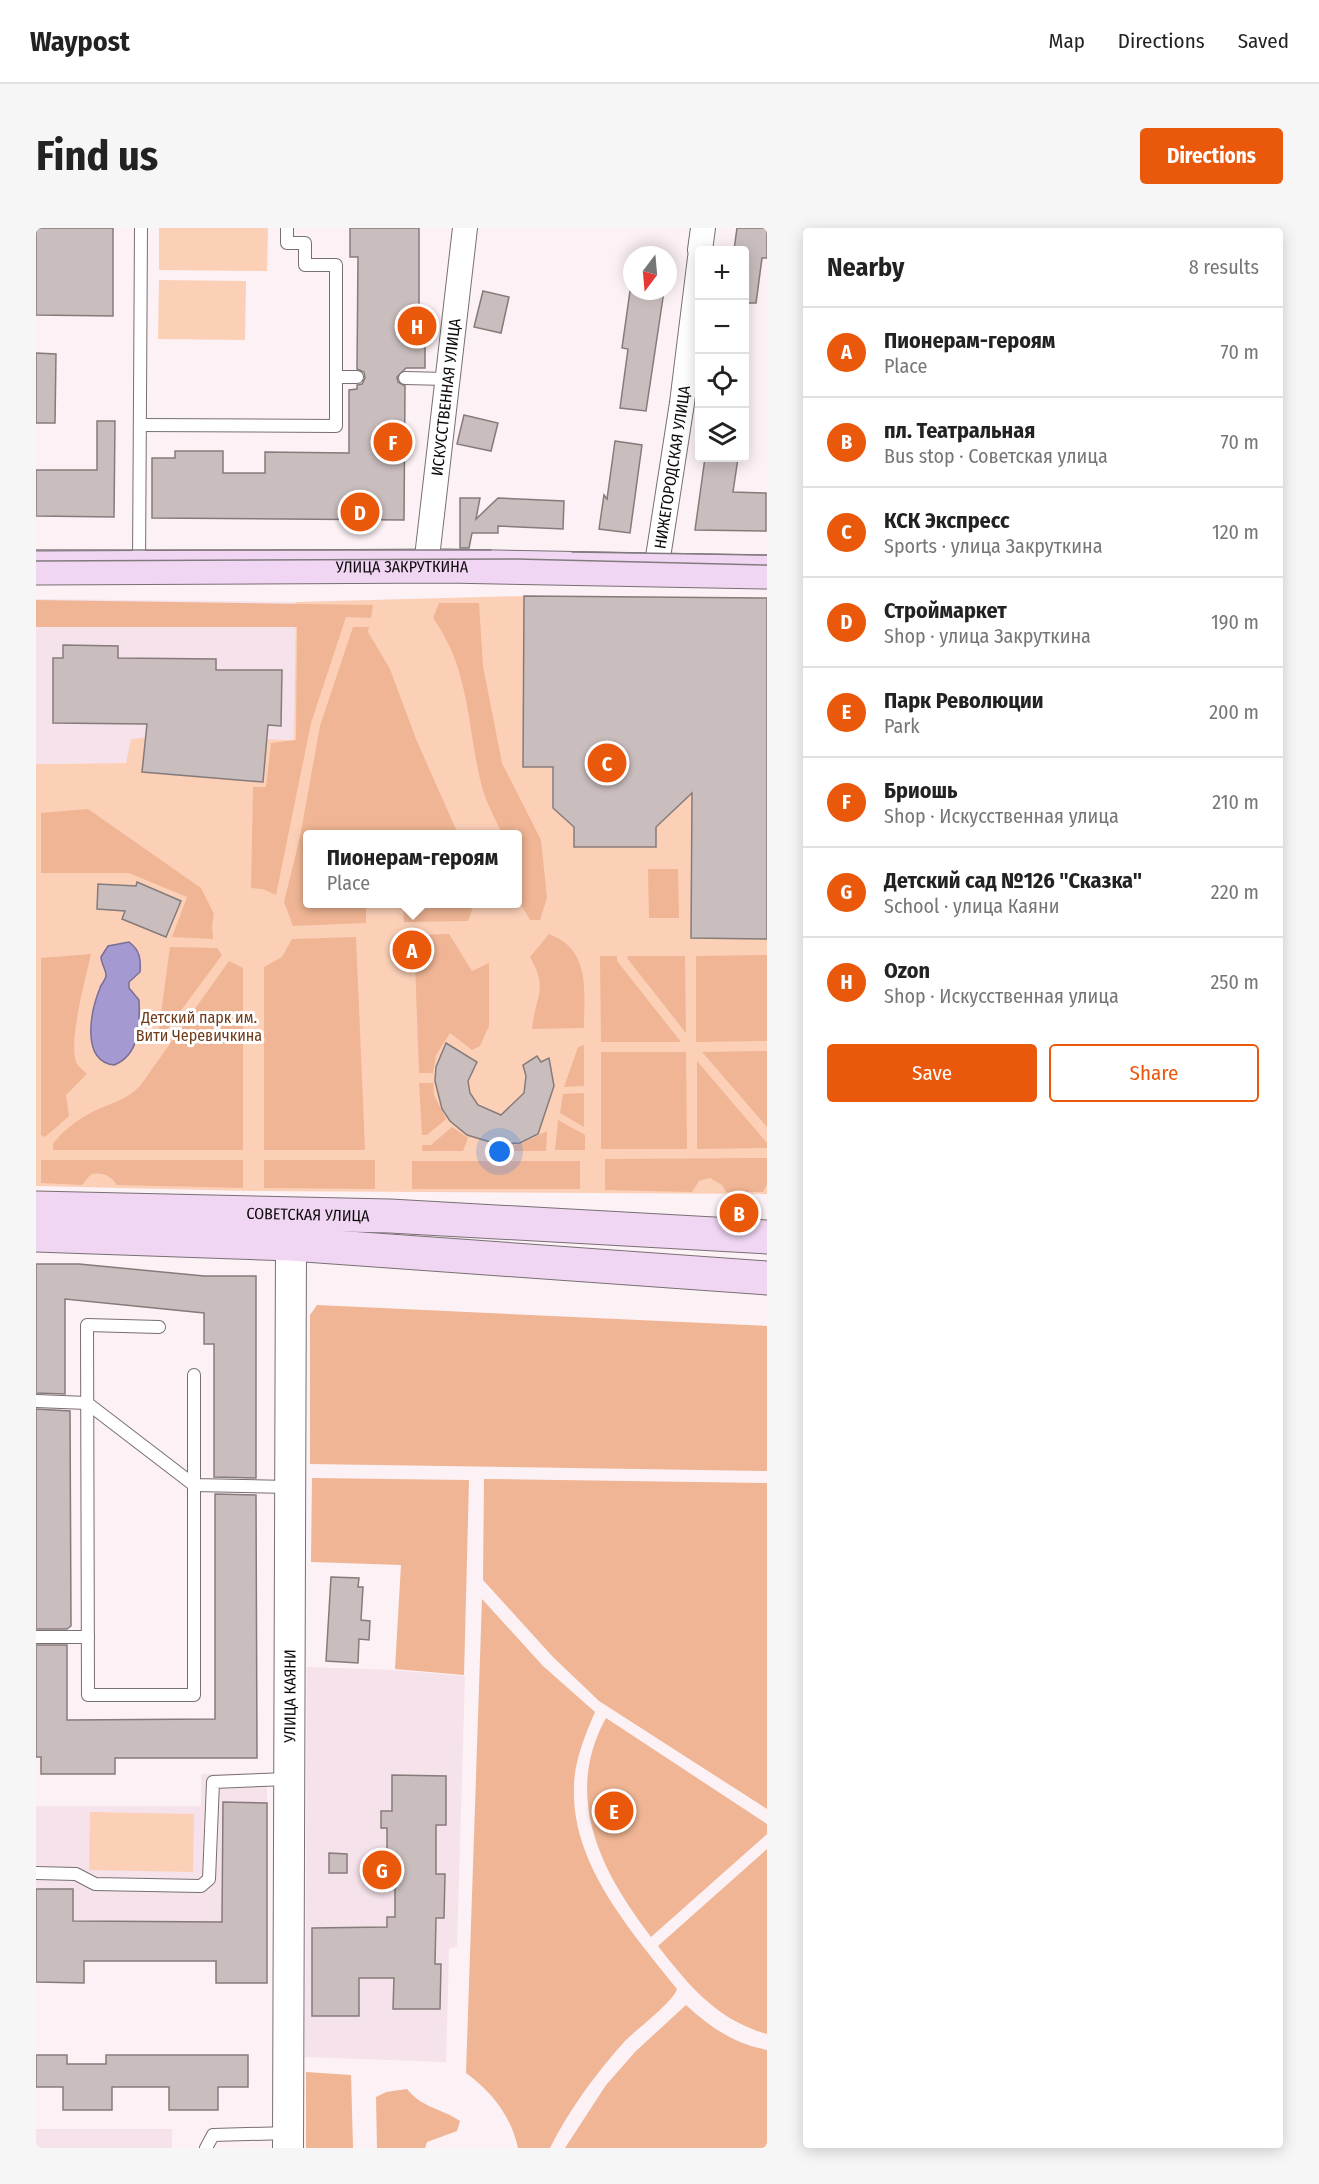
<!DOCTYPE html>
<html lang="en">
<head>
<meta charset="utf-8">
<style>
  body { margin:0; font-family:"Fira Sans Condensed",sans-serif; background:#f6f6f6; color:#222 }
  .controls { position:absolute; right:18px; top:18px; display:grid; overflow:hidden; border-radius:6px; box-shadow:0 3px 15px #0003 }
  .controls button { width:54px; height:54px; display:grid; place-items:center; padding:0; border:0; border-bottom:2px solid #e0e0e0; background:#fff; color:#222; font:30px sans-serif }
  .compass { position:absolute; left:587px; top:18px; width:54px; height:54px; border-radius:50%; background:#fff; box-shadow:0 3px 15px #0003; rotate:196deg }
  .you { position:absolute; left:464px; top:924px; width:21px; height:21px; margin:-15px; border:4px solid #fff; border-radius:50%; background:#1a73e8; box-shadow:0 0 0 9px #1a73e833 }
  .badge { display:grid; place-items:center; width:39px; height:39px; border-radius:50%; background:#ea580c; color:#fff; font-size:20px; font-weight:700 }
  .pin { position:absolute; translate:-50% -50%; border:3px solid #fff; box-shadow:0 2px 6px #0006 }
  .popup { position:absolute; left:267px; top:602px; width:219px; height:78px; box-sizing:border-box; display:grid; place-content:center; border-radius:6px; background:#fff; filter:drop-shadow(0 2px 4px #0005); font-size:20px; white-space:nowrap; color:#767676 }
  .popup b { font-size:22px; color:#222 }
  .popup::after { content:''; position:absolute; left:50%; top:100%; margin-left:-12px; border:12px solid transparent; border-top-color:#fff }
  .list { margin:0; padding:0; list-style:none }
  h2 { display:flex; justify-content:space-between; align-items:center; height:78px; margin:0; padding:0 24px; font-size:26px }
  h2 small { font-size:20px; font-weight:400; color:#767676 }
  .list li { display:grid; grid-template-columns:39px 1fr auto; gap:18px; align-items:center; box-sizing:border-box; height:90px; padding:0 24px; border-top:2px solid #e0e0e0 }
  .list b { display:block; font-size:22px; white-space:nowrap }
  .list p { margin:0; font-size:20px; white-space:nowrap; color:#767676 }
  .list em { font-size:20px; font-style:normal; color:#767676 }
  .actions { display:flex; gap:12px; padding:18px 24px }
  .actions a { flex:1; padding:14px 0; border:2px solid #ea580c; border-radius:6px; text-align:center; font-size:21px; color:#ea580c }
  .actions .main { background:#ea580c; color:#fff }
  .icon { flex:none; width:33px; height:33px; fill:none; stroke:currentColor; stroke-width:2; stroke-linecap:round; stroke-linejoin:round }
  .map { position:relative; flex:none; width:731px; height:1920px; overflow:hidden; border-radius:6px }
  header { display:flex; align-items:center; gap:36px; box-sizing:border-box; height:84px; padding:0 30px; background:#fff; border-bottom:2px solid #e0e0e0 }
  header strong { font-size:28px }
  nav { display:flex; gap:33px; margin-inline-start:auto; font-size:21px }
  .intro { display:flex; align-items:center; justify-content:space-between; box-sizing:border-box; height:144px; padding:0 36px }
  h1 { margin:0; font-size:42px }
  .button { padding:15px 27px; border-radius:6px; background:#ea580c; color:#fff; font-size:21px; font-weight:700 }
  main { display:flex; gap:36px; padding:0 36px }
  aside { flex:1; background:#fff; border-radius:6px; box-shadow:0 3px 15px #0003 }
  .map>svg:first-child { display:block }
  .built { fill:#f5e2ea }
  .green { fill:#fcd0b7; fill-rule:evenodd }
  .forest { fill:#efb594 }
  .water { fill:#a599d1; stroke:#786e96; stroke-width:1.5 }
  .building { fill:#c9bebd; stroke:#867b7b; stroke-width:1.5 }
  .lines { fill:none; stroke-linecap:round; stroke-linejoin:round }
  .service-casing { stroke:#786f72; stroke-width:14 }
  .minor-casing { stroke:#786f72; stroke-width:26 }
  .tertiary-casing { stroke:#786f72; stroke-width:32 }
  .secondary-casing { stroke:#786f72; stroke-width:35 }
  .service { stroke:#fff; stroke-width:12 }
  .minor { stroke:#fff; stroke-width:24 }
  .tertiary { stroke:#fff; stroke-width:30 }
  .secondary { stroke:#f0d6f3; stroke-width:33 }
  .tram { stroke:#827b7e; stroke-width:1.5 }
  .labels { text-anchor:middle; stroke-width:6; stroke-linejoin:round; paint-order:stroke }
  .street-label { font-size:16px; fill:#0e0a0c; stroke:#fff }
  .park-label { font-size:16px; fill:#6f3a18; stroke:#fff }
</style>
</head>
<body>
<header>
<strong>Waypost</strong>
<nav><a>Map</a><a>Directions</a><a>Saved</a></nav>
</header>
<div class="intro"><h1>Find us</h1><a class="button">Directions</a></div>
<main>
<div class="map">
<svg width="731" height="1920" viewBox="0 0 731 1920">
  <rect width="100%" height="100%" fill="#fcf1f5"/>
  <g class="built">
    <polygon points="0,371 260,374 259,512 124,508 91,535 0,536"/>
    <polygon points="271,1439 357,1442 429,1448 421,1718 413,1721 410,1834 269,1829"/>
    <polygon points="231,1545 231,1755 180,1755 179,1733 49,1733 48,1755 0,1754 0,1578 165,1578 165,1546"/>
    <rect x="0" y="1901" width="136" height="19"/>
  </g>
  <g class="green">
    <polygon points="123,0 232,0 231,43 123,42"/>
    <polygon points="123,52 210,53 209,112 122,111"/>
    <path d="M488,368L670,370L656,553L655,710L731,711V966L215,963L0,958V536L90,535L95,511L124,508L258,512L260,374ZM271,606H481V676H271Z"/>
    <polygon points="54,1584 158,1586 157,1644 53,1642"/>
  </g>
  <g class="forest">
    <polygon points="0,372 337,377 335,390 310,389 275,495 240,667 227,661 215,660 217,559 230,559 235,515 260,512 261,399 0,399"/>
    <path d="M403,375H443L447,438L466,535L505,612L511,670L504,692H494L481,670V606H466C458,588 448,571 444,551C431,494 433,440 397,390Z"/>
    <polygon points="317,399 333,399 332,404 354,441 380,511 422,606 271,606 271,676 330,676 330,695 257,698 248,674 264,609 284,498"/>
    <polygon points="52,581 165,660 178,686 176,697 177,711 136,709 151,669 93,645 5,645 5,585"/>
    <polygon points="612,641 642,641 643,690 613,690"/>
    <polygon points="367,676 438,676 432,693 368,694"/>
    <polygon points="413,706 436,743 453,735 453,798 444,818 436,822 414,805 400,827 397,845 383,845 378,707"/>
    <path d="M513,706C555,722 548,762 548,800L496,801C499,768 513,762 494,729Z"/>
    <polygon points="320,709 329,922 228,922 228,739 246,729 256,711"/>
    <polygon points="134,719 181,720 186,727 121,815"/>
    <path d="M55,726C50,749 31,817 41,836C43,839 48,843 51,846L30,867L33,888L9,909L5,907V730Z"/>
    <polygon points="731,727 731,813 660,814 660,728"/>
    <polygon points="564,728 581,728 581,733 645,814 565,814"/>
    <polygon points="592,728 649,728 650,805 591,730"/>
    <path d="M193,733L207,740V922H17V916C26,903 44,890 58,883C75,875 91,872 104,858Z"/>
    <polygon points="548,817 548,858 528,859 542,819"/>
    <polygon points="731,823 731,899 666,824"/>
    <polygon points="565,824 650,824 651,921 565,921"/>
    <polygon points="661,833 731,915 731,920 661,921"/>
    <polygon points="383,855 397,855 398,867 410,891 391,907 386,907"/>
    <polygon points="548,865 548,899 524,885 527,866"/>
    <polygon points="522,892 549,907 549,922 519,922"/>
    <polygon points="416,899 432,910 427,923 386,923 386,917 395,917"/>
    <polygon points="511,903 510,923 459,923 460,917 485,916"/>
    <polygon points="731,930 731,957 727,964 690,964 686,957 674,950 663,953 656,964 569,962 569,931"/>
    <path d="M5,932H207V960L81,957C74,947 67,944 55,946L46,957L5,955Z"/>
    <polygon points="228,932 339,932 339,961 228,960"/>
    <rect x="376" y="933" width="168" height="28"/>
    <polygon points="281,1077 731,1098 731,1243 274,1236 274,1087"/>
    <polygon points="276,1250 433,1252 428,1447 359,1441 365,1337 275,1334"/>
    <polygon points="448,1251 731,1255 731,1581 563,1473 517,1429 447,1352"/>
    <path d="M446,1371L507,1438L559,1484C549,1507 538,1534 538,1559C535,1637 596,1704 641,1761C637,1774 602,1800 589,1813C560,1845 533,1882 514,1920H482C475,1888 456,1864 430,1845Z"/>
    <path d="M570,1490L731,1596V1606L615,1709C566,1645 526,1569 570,1490Z"/>
    <path d="M731,1621V1806C681,1792 653,1758 622,1718Z"/>
    <path d="M650,1777C675,1800 697,1815 731,1822V1920H529L570,1857L600,1823Z"/>
    <polygon points="270,1844 315,1847 317,1920 270,1920"/>
    <path d="M371,1861C386,1880 405,1880 424,1893L421,1903L391,1914L389,1920H341L340,1869L350,1864Z"/>
  </g>
  <path class="water" d="M93,714C104,722 105,731 104,744L93,754V760L103,772C104,796 104,827 78,837C44,833 55,782 64,760C65,756 70,752 70,747C70,742 65,735 65,729L72,718Z"/>
  <g class="building">
    <polygon points="0,0 77,0 77,88 0,87"/>
    <polygon points="314,0 383,0 383,82 389,83 389,140 370,140 361,149 362,154 369,158 368,292 116,290 116,230 139,230 139,223 187,223 187,245 229,245 229,224 313,225 313,162 321,161 321,157 326,156 329,150 328,144 321,141 322,29 314,29"/>
    <polygon points="701,0 731,0 731,30 726,30 720,75 708,75 708,22 698,22"/>
    <polygon points="447,63 473,69 465,105 438,99"/>
    <polygon points="594,63 628,63 610,183 584,180 592,121 586,120"/>
    <polygon points="0,125 20,126 19,195 0,195"/>
    <polygon points="428,187 462,195 455,223 421,216"/>
    <polygon points="61,193 79,193 78,289 0,288 0,242 61,242"/>
    <polygon points="579,213 606,217 594,305 563,301 568,267 571,271"/>
    <polygon points="669,230 702,230 697,264 730,265 730,303 659,302"/>
    <polygon points="424,270 444,270 440,291 462,270 528,273 527,301 462,298 462,305 436,305 433,320 424,320"/>
    <polygon points="488,368 731,370 731,711 655,710 656,565 620,599 620,619 538,619 538,599 517,580 517,539 487,539"/>
    <polygon points="27,417 82,418 82,430 180,431 180,442 246,442 245,498 232,497 227,554 106,544 111,496 17,495 17,430 27,430"/>
    <polygon points="101,654 145,673 130,709 86,691 89,683 61,681 62,656 100,658"/>
    <polygon points="410,815 441,834 432,853 434,865 442,877 465,887 488,865 490,848 487,837 501,828 505,834 513,830 518,858 502,906 484,915 461,916 431,907 414,893 406,881 399,853 400,839"/>
    <polygon points="0,1036 43,1036 168,1048 220,1048 220,1250 178,1249 178,1116 168,1116 168,1085 29,1071 29,1166 0,1165"/>
    <polygon points="0,1181 34,1183 35,1398 31,1401 0,1401"/>
    <polygon points="179,1266 220,1267 221,1530 79,1530 79,1546 5,1546 5,1529 0,1529 0,1417 31,1417 31,1492 179,1491"/>
    <polygon points="295,1349 323,1350 322,1359 327,1359 325,1392 334,1393 333,1412 323,1411 322,1435 290,1433"/>
    <polygon points="356,1547 410,1548 410,1597 400,1597 400,1646 409,1646 408,1690 400,1690 399,1736 405,1736 404,1781 357,1781 358,1750 323,1750 323,1788 276,1788 276,1700 351,1699 351,1689 359,1689 359,1644 351,1644 351,1600 345,1600 345,1583 356,1583"/>
    <polygon points="187,1574 231,1575 231,1755 180,1755 180,1733 48,1733 48,1755 0,1754 0,1661 37,1661 37,1693 186,1694"/>
    <polygon points="293,1625 311,1626 311,1645 293,1645"/>
    <polygon points="0,1827 31,1827 31,1836 70,1836 70,1827 212,1827 212,1859 182,1859 182,1882 133,1882 133,1859 76,1859 76,1882 27,1882 27,1859 0,1859"/>
  </g>
  <g class="lines">
    <g class="service-casing">
      <g id="service">
        <polyline points="300,149 321,149"/>
        <polyline points="369,150 410,151"/>
        <polyline points="104,197 300,198 300,37 269,37 269,15 251,15 251,0"/>
        <polyline points="103,338 105,0"/>
        <polyline points="123,1099 51,1097 52,1467 158,1467 158,1147"/>
        <polyline points="0,1173 51,1175 158,1257 253,1259"/>
        <polyline points="0,1409 52,1409"/>
        <polyline points="0,1645 40,1646 59,1656 165,1658 173,1651 177,1554 252,1551"/>
        <polyline points="170,1920 177,1907 252,1905"/>
      </g>
    </g>
    <g class="minor-casing">
      <g id="minor">
        <polyline points="664,22 667,0"/>
        <path id="s1" d="M390,338L429,0"/>
        <path id="s2" d="M620,342L646,175L664,30"/>
      </g>
    </g>
    <g class="tertiary-casing">
      <g id="tertiary">
        <path id="s3" d="M252,1920L255,1016"/>
      </g>
    </g>
    <g class="secondary-casing">
      <g id="secondary">
        <path id="s4" d="M0,340L410,338L731,344"/>
        <path id="s5" d="M0,980L354,988L731,1009"/>
        <polyline points="0,1007 255,1016 731,1050"/>
      </g>
    </g>
    <use href="#service" class="service"/>
    <use href="#minor" class="minor"/>
    <use href="#tertiary" class="tertiary"/>
    <use href="#secondary" class="secondary"/>
    <g class="tram">
      <polyline points="0,322 455,322"/>
      <polyline points="536,324 731,327"/>
      <polyline points="0,333 481,331 731,337"/>
    </g>
  </g>
  <g class="labels">
    <g class="street-label">
      <text dy="6" stroke="none"><textPath href="#s1" startOffset="170">ИСКУССТВЕННАЯ УЛИЦА</textPath></text>
      <text dy="6" stroke="none"><textPath href="#s2" startOffset="104">НИЖЕГОРОДСКАЯ УЛИЦА</textPath></text>
      <text dy="6" stroke="none"><textPath href="#s4" startOffset="366">УЛИЦА ЗАКРУТКИНА</textPath></text>
      <text dy="6" stroke="none"><textPath href="#s5" startOffset="272">СОВЕТСКАЯ УЛИЦА</textPath></text>
      <text dy="6" stroke="none"><textPath href="#s3" startOffset="452">УЛИЦА КАЯНИ</textPath></text>
    </g>
    <g class="park-label">
      <text x="163" y="795">Детский парк им.<tspan x="163" dy="18">Вити Черевичкина</tspan></text>
    </g>
  </g>
</svg>
<div class="controls">
<button>+</button>
<button>−</button>
<button><svg class="icon" aria-label="locate" viewBox="0 0 24 24"><circle cx="12" cy="12" r="6"/><path d="M12 2v4M12 18v4M2 12h4M18 12h4"/></svg></button>
<button><svg class="icon" aria-label="layers" viewBox="0 0 24 24"><path d="M12 4l9 5-9 5-9-5zM3 14l9 5 9-5"/></svg></button>
</div>
<svg class="compass" viewBox="-18 -18 36 36"><path d="M0-13l5 13h-10z" fill="#e53935"/><path d="M0 13l5-13h-10z" fill="#767676"/></svg>
<div class="you"></div>
<div class="pin badge" style="left:376px;top:722px">A</div>
<div class="popup"><b>Пионерам-героям</b>Place</div>
<div class="pin badge" style="left:703px;top:985px">B</div>
<div class="pin badge" style="left:571px;top:535px">C</div>
<div class="pin badge" style="left:324px;top:284px">D</div>
<div class="pin badge" style="left:578px;top:1583px">E</div>
<div class="pin badge" style="left:357px;top:214px">F</div>
<div class="pin badge" style="left:346px;top:1642px">G</div>
<div class="pin badge" style="left:381px;top:98px">H</div>
</div>
<aside>
<h2>Nearby<small>8 results</small></h2>
<ul class="list">
<li><span class="badge">A</span><div><b>Пионерам-героям</b><p>Place</p></div><em>70 m</em></li>
<li><span class="badge">B</span><div><b>пл. Театральная</b><p>Bus stop · Советская улица</p></div><em>70 m</em></li>
<li><span class="badge">C</span><div><b>КСК Экспресс</b><p>Sports · улица Закруткина</p></div><em>120 m</em></li>
<li><span class="badge">D</span><div><b>Строймаркет</b><p>Shop · улица Закруткина</p></div><em>190 m</em></li>
<li><span class="badge">E</span><div><b>Парк Революции</b><p>Park</p></div><em>200 m</em></li>
<li><span class="badge">F</span><div><b>Бриошь</b><p>Shop · Искусственная улица</p></div><em>210 m</em></li>
<li><span class="badge">G</span><div><b>Детский сад №126 &quot;Сказка&quot;</b><p>School · улица Каяни</p></div><em>220 m</em></li>
<li><span class="badge">H</span><div><b>Ozon</b><p>Shop · Искусственная улица</p></div><em>250 m</em></li>
</ul>
<div class="actions"><a class="main">Save</a><a>Share</a></div>
</aside>
</main>
</body>
</html>
